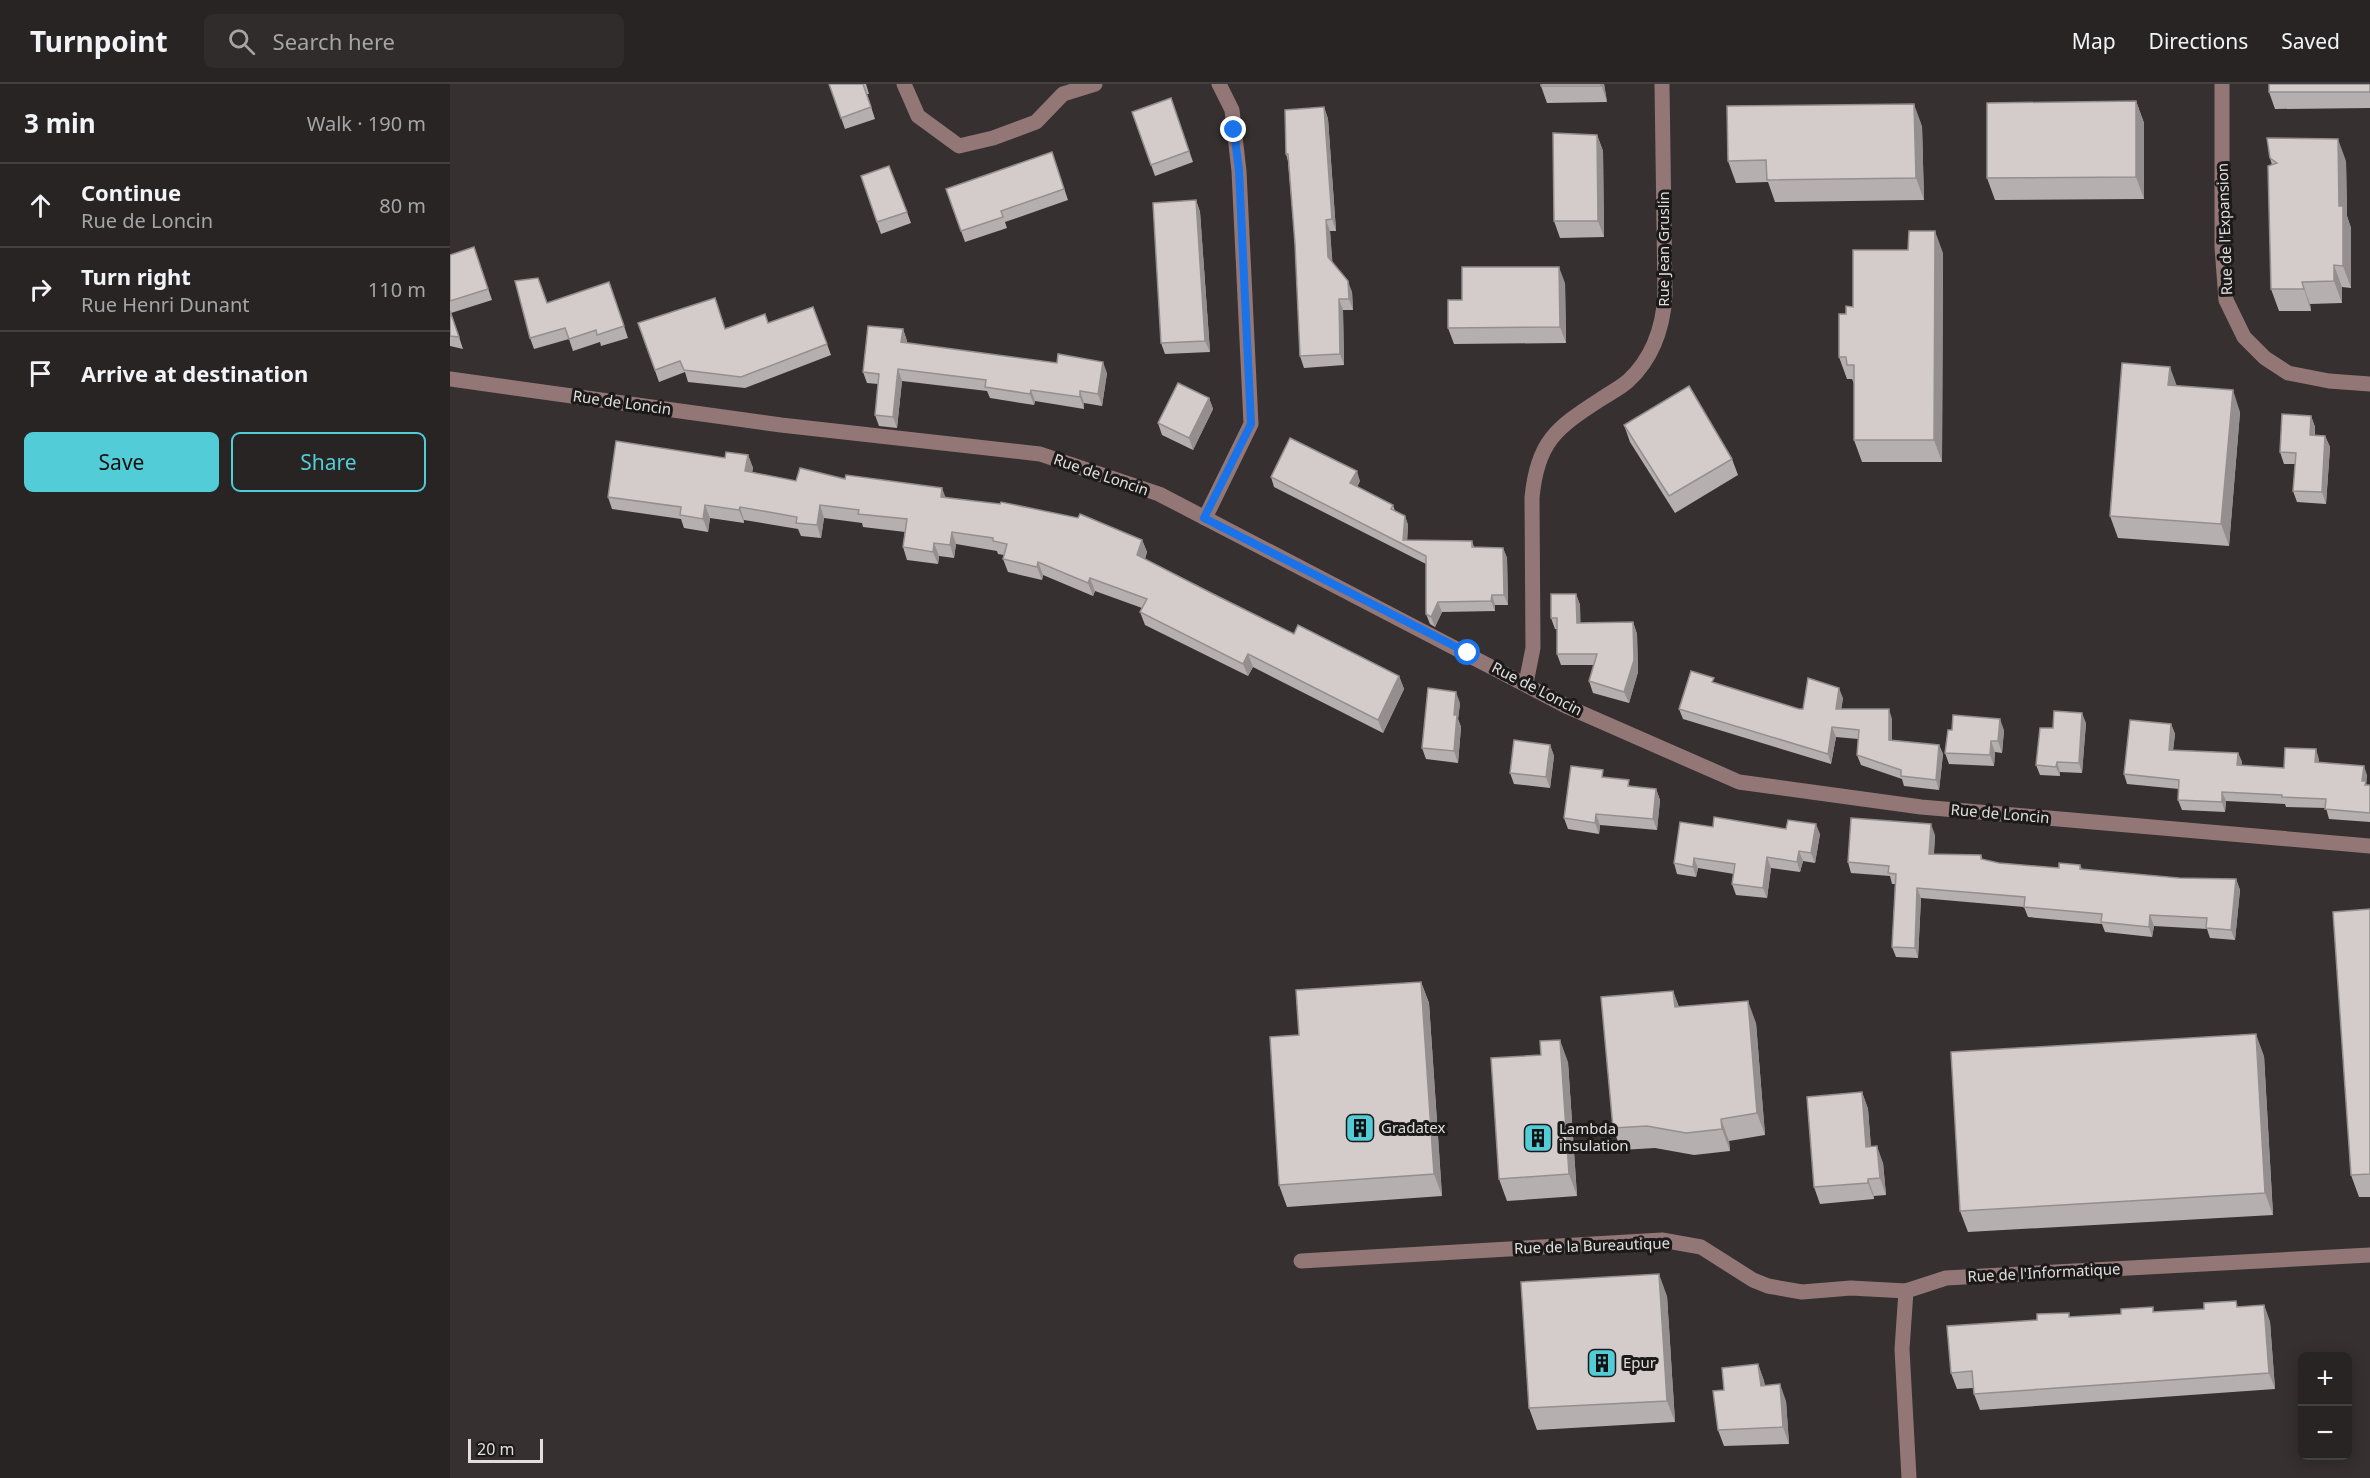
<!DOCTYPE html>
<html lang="en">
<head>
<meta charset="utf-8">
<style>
  body { margin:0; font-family:"Noto Sans",sans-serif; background:#302c2c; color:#f1f3f6 }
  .controls { position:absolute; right:18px; bottom:18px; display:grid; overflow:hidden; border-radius:9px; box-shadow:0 3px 15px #0003 }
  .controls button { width:54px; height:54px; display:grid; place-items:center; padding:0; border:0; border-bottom:2px solid #444141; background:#282424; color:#f1f3f6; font:30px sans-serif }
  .scale { position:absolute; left:18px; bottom:15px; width:75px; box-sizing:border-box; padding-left:6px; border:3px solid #e2dede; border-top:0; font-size:16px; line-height:21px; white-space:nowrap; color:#e2dede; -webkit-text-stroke:4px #1b1919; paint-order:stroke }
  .stop { position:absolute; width:18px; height:18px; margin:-14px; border:4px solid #1a73e8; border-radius:50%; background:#fff }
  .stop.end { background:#1a73e8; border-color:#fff; box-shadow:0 2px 6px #0008 }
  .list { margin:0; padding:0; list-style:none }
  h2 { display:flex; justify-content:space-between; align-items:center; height:78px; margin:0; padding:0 24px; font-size:26px }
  h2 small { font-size:20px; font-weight:400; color:#a5a4a6 }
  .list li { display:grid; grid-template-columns:39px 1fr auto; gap:18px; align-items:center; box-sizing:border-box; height:84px; padding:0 24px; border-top:2px solid #444141 }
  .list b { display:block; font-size:22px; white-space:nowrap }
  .list p { margin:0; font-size:20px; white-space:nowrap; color:#a5a4a6 }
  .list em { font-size:20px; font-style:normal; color:#a5a4a6 }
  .actions { display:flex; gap:12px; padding:18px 24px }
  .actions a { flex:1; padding:14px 0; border:2px solid #52ccd6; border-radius:9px; text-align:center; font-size:21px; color:#52ccd6 }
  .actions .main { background:#52ccd6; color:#111 }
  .icon { flex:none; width:33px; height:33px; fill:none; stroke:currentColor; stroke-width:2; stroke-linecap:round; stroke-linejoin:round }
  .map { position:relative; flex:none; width:1920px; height:1394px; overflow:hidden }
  header { display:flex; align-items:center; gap:36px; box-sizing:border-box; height:84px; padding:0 30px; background:#282424; border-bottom:2px solid #444141 }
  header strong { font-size:28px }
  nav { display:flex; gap:33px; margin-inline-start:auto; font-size:21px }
  .search { width:420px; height:54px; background:#302c2c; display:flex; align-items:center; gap:15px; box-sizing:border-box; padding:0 21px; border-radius:9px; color:#a5a4a6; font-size:22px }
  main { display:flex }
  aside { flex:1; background:#282424 }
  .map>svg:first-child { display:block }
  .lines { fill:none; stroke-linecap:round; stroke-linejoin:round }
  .minor { stroke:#937776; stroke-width:15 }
  .wall { fill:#b5afaf }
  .shaded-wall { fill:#948f8e }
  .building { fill:#d3cccb; stroke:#948f8e; stroke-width:1.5 }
  .route { stroke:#1a73e8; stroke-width:8 }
  .labels { text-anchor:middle; stroke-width:6; stroke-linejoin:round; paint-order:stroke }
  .street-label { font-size:15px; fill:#e2dede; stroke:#1b1919 }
  .poi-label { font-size:15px; fill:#e2dede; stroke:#1b1919; text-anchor:start }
</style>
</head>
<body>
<header>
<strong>Turnpoint</strong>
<div class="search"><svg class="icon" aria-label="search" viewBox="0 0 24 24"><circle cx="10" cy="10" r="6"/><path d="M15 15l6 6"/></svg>Search here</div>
<nav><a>Map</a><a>Directions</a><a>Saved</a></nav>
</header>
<main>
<aside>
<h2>3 min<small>Walk · 190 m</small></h2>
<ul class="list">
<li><svg class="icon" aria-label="ahead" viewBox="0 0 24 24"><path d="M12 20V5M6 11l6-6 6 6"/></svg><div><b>Continue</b><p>Rue de Loncin</p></div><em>80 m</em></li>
<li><svg class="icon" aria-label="right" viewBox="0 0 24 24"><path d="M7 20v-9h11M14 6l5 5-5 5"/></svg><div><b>Turn right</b><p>Rue Henri Dunant</p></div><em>110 m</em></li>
<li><svg class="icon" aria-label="arrive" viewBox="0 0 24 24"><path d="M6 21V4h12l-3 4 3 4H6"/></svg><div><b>Arrive at destination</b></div></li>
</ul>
<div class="actions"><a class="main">Save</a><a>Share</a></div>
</aside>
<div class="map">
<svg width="1920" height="1394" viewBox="0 0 1920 1394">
  <rect width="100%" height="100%" fill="#363030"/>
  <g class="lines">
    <g class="minor">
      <polyline points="454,0 468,32 509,62 543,54 586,38 613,10 645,0"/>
      <polyline points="1772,0 1772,163 1776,216 1794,253 1815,274 1838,289 1879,297 1920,300"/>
      <polyline points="0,295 331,341 590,370 709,410 1118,623 1289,698 1471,723 1920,762"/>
      <polyline points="755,434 801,340 789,87 782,26 769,0"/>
      <path d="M1076,599L1083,564L1082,414C1087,358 1106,344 1151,315C1160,309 1170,304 1178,297C1203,274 1213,244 1215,211L1212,0"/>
      <polyline points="851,1177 1212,1156 1251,1163 1303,1196 1318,1202 1352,1208 1401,1204 1456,1207"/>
      <polyline points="1459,1394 1452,1265 1456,1207 1496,1194 1920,1171"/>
    </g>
  </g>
  <g class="wall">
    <polygon points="379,0 416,0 419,10 417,10 425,35 395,45"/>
    <polygon points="1154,0 1157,18 1097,19 1091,2"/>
    <polygon points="1920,0 1920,24 1825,25 1819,8"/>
    <polygon points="721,14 743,78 705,92 682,28"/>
    <polygon points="1686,17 1694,39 1694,115 1545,116 1537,94"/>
    <polygon points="874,23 878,35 886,147 880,147 882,177 902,208 903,226 893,226 894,281 854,284 850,272 845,160 838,77 836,70"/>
    <polygon points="1472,42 1474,116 1325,118 1318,98 1286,99 1278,77"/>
    <polygon points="1147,51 1153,67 1154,153 1110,154 1104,137"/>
    <polygon points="602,68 618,116 555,138 557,144 515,158 496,105"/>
    <polygon points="1820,74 1896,77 1897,132 1901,144 1901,204 1892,203 1892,219 1860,220 1861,227 1829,227 1821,205 1822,81"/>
    <polygon points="411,92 457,128 461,139 431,150"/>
    <polygon points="746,116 750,128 760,268 715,270 711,259"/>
    <polygon points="24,163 42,216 1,229 13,265 0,262 0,171"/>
    <polygon points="1493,169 1492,378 1412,378 1404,356 1404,300 1402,295 1397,295 1389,273 1396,230 1403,223"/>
    <polygon points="1115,199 1116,259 1004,260 998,244 1012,216"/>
    <polygon points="163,209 178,254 151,262 150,258 123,267 119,255 84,265 80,254 97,219"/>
    <polygon points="188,239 275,244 318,239 377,260 381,271 295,304 238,298 235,288 209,298"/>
    <polygon points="453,245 457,257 457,259 657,289 652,322 634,319 634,325 585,317 584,321 540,314 537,307 452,297 447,344 429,342 425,331 428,300 417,299 413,288"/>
    <polygon points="1727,302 1790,328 1779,462 1668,454 1660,432"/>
    <polygon points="759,314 763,325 743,366 712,351 708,339"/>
    <polygon points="1861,332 1865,343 1865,351 1875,352 1880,363 1876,420 1847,418 1843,407 1845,380 1834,380 1830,368"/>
    <polygon points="1174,341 1282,375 1288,391 1225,429 1180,358"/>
    <polygon points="298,371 303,384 302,388 346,397 395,395 495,413 692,456 697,468 695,475 844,550 949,592 954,605 933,649 803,583 798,592 695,541 690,528 692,524 645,507 643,512 593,491 592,496 558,488 553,475 554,471 548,470 547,467 506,460 504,474 489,472 488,480 457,476 453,463 455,448 413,443 412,439 374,434 371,454 351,452 348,445 294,436 294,439 260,434 258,448 234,444 231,435 162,425 158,413 275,374"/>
    <polygon points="821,393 910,397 907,403 943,421 945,427 955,432 958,441 957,456 1022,457 1024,463 1053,464 1057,474 1058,521 1045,521 1045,527 992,528 985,543 980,540 976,530 976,480 824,403"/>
    <polygon points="1126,510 1130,521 1130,539 1183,538 1187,550 1188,588 1179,619 1143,609 1139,597 1144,581 1111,581 1107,570 1107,545 1105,545 1101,534"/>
    <polygon points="1266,600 1349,625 1353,625 1393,614 1391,625 1442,635 1442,656 1489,661 1493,670 1489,706 1454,702 1452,695 1411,681 1407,671 1408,655 1386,653 1381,680 1233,635 1229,625"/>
    <polygon points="1010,619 1008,635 1011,643 1008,679 976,675 972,664"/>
    <polygon points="1636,639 1632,689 1610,688 1610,692 1590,691 1586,681 1603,644"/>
    <polygon points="1721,640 1725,650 1723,666 1788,669 1792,678 1791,682 1834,684 1869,675 1869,679 1917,691 1916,699 1917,701 1920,701 1920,738 1879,735 1876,724 1836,723 1835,720 1776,717 1775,728 1732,726 1728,716 1729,705 1677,700 1674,690"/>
    <polygon points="1554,646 1552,669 1545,668 1544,682 1499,680 1495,669"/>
    <polygon points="1100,661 1104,672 1100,704 1064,700 1060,689"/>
    <polygon points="1155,693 1181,702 1206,705 1210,716 1207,746 1150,741 1149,750 1118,745 1114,734"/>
    <polygon points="1263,743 1336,745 1370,750 1365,779 1353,777 1350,788 1321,784 1317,814 1286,811 1282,800 1284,790 1248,784 1246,793 1227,790 1224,779"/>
    <polygon points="1485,751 1484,770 1531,771 1533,776 1549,779 1609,784 1630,781 1632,785 1729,794 1786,795 1790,806 1785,856 1760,854 1757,845 1704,842 1702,853 1655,848 1652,840 1578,833 1574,823 1471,814 1468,874 1446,873 1442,863 1445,800 1442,800 1440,792 1401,789 1398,778"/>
    <polygon points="1920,825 1920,1113 1909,1113 1901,1091"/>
    <polygon points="971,898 979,919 992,1112 837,1123 829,1101 849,951"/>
    <polygon points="1223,907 1229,923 1306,939 1315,1051 1279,1057 1280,1067 1244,1071 1205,1064 1171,1066 1163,1044"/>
    <polygon points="1091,971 1118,978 1127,1112 1057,1117 1049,1095"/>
    <polygon points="1814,972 1823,1131 1518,1148 1510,1127"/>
    <polygon points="1412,1008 1418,1025 1421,1063 1433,1079 1436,1111 1424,1112 1424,1115 1370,1120 1364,1103"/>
    <polygon points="1217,1212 1225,1338 1087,1346 1079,1324"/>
    <polygon points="1814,1221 1820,1238 1825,1305 1530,1326 1524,1310 1523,1304 1507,1305 1501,1289 1621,1233 1788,1223"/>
    <polygon points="1308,1280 1314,1297 1315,1302 1336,1317 1339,1360 1274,1362 1268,1346 1274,1306"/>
  </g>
  <g class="shaded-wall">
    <polygon points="1151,0 1154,0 1157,18"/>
    <polygon points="1686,17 1694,39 1694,115 1686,93"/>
    <polygon points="1464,20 1472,42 1474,116 1466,94"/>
    <polygon points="874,23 878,35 886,147 882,135"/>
    <polygon points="1147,51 1153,67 1154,153 1148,137"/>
    <polygon points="1888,55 1896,77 1897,132 1901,144 1901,204 1893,182 1889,122"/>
    <polygon points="746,116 750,128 760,268 755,257"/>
    <polygon points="876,136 880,147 883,184 878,173"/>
    <polygon points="1485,147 1493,169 1492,378 1484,356"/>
    <polygon points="1884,181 1892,203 1892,219 1884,197"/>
    <polygon points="1109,183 1115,199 1116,259 1110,243"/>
    <polygon points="898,197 902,208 903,226 899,215"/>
    <polygon points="1852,198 1860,220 1861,227 1854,205"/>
    <polygon points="889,215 893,226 894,281 890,270"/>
    <polygon points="453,245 457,257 455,269 451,258"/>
    <polygon points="653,278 657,289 652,322 648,310"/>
    <polygon points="1720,283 1728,305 1718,301"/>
    <polygon points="448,285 452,297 447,344 443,333"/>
    <polygon points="581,306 585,317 584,321 580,310"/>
    <polygon points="1783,306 1790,328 1779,462 1771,440"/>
    <polygon points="630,307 634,319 634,325 630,313"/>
    <polygon points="759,314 763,325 743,366 739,354"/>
    <polygon points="1861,332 1865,343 1864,362 1860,351"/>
    <polygon points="1875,352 1880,363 1876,420 1872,408"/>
    <polygon points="298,371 303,384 300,399 295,387"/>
    <polygon points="907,387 910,397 904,409 900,399"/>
    <polygon points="492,404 497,417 491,413"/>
    <polygon points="255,421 260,434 258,448 253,435"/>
    <polygon points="370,421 374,434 371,454 367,441"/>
    <polygon points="290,423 294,436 294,439 289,426"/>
    <polygon points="955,432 958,441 957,462 953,456"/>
    <polygon points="502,448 506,460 504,474 500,461"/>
    <polygon points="692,456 697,468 691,484 687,471"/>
    <polygon points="484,459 489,472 488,480 483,468"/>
    <polygon points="1053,464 1057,474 1058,521 1054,511"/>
    <polygon points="588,478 593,491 592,496 587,483"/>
    <polygon points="640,494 645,507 643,512 638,499"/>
    <polygon points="1126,510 1130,521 1131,550 1127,539"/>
    <polygon points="1042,511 1045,521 1045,527 1041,517"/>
    <polygon points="988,518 992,528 985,543 981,533"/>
    <polygon points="1183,538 1187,550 1188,588 1179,619 1174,608"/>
    <polygon points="798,570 803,583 798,592 793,580"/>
    <polygon points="949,592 954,605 933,649 928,636"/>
    <polygon points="1389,604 1393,614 1390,635 1386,625"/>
    <polygon points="1006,608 1010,619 1008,635 1011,643 1008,679 1004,667 1004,631"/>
    <polygon points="1439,625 1442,635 1442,666 1439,656"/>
    <polygon points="1632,629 1636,639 1632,689 1629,679"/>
    <polygon points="1550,635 1554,646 1552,669 1548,657"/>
    <polygon points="1721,640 1725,650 1722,675 1719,666"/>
    <polygon points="1382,643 1386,653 1381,680 1378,670"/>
    <polygon points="1541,657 1545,668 1544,682 1540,671"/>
    <polygon points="1100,661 1104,672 1100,704 1096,693"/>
    <polygon points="1489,661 1493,670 1489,706 1486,696"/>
    <polygon points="1866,665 1869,675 1869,688 1865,678"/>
    <polygon points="1788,669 1792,678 1791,691 1787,681"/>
    <polygon points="1607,678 1610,688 1610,692 1606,683"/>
    <polygon points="1914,682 1917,691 1916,699 1919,706 1912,697"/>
    <polygon points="1206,705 1210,716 1207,746 1203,735"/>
    <polygon points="1772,708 1776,717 1775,728 1772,718"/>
    <polygon points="1146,730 1150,741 1149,750 1145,739"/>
    <polygon points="1366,740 1370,750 1365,779 1361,769"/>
    <polygon points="1481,740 1485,751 1483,780 1479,770"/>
    <polygon points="1349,767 1353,777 1350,788 1347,778"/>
    <polygon points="1317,773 1321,784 1317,814 1313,804"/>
    <polygon points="1244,774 1248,784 1246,793 1243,783"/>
    <polygon points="1786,795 1790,806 1785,856 1781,846"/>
    <polygon points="1467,804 1471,814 1468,874 1465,864"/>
    <polygon points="1700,831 1704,842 1702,853 1699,843"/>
    <polygon points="971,898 979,919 992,1112 984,1090"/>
    <polygon points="1223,907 1231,929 1225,923"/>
    <polygon points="1298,917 1306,939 1315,1051 1307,1029"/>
    <polygon points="1806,950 1814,972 1823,1131 1815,1109"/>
    <polygon points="1110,956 1118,978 1127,1112 1119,1090"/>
    <polygon points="1412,1008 1418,1025 1422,1080 1416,1063"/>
    <polygon points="1271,1035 1279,1057 1280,1067 1272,1045"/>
    <polygon points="1427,1062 1433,1079 1436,1111 1430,1094"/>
    <polygon points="1418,1095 1424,1112 1424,1115 1418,1099"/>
    <polygon points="1209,1190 1217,1212 1225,1338 1217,1317"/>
    <polygon points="1814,1221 1820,1238 1825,1305 1819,1289"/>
    <polygon points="1308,1280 1314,1297 1317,1319 1311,1302"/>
    <polygon points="1330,1300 1336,1317 1339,1360 1333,1343"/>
  </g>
  <g class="building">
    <polygon points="379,0 413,0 421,23 391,34"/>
    <rect x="1091" y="0" width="60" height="2"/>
    <rect x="1819" y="0" width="101" height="8"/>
    <polygon points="721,14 739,67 701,81 682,28"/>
    <polygon points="1686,17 1686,93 1537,94 1537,19"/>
    <polygon points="1464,20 1466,94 1317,96 1316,76 1278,77 1277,22"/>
    <polygon points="874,23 882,135 876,136 878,173 898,197 899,215 889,215 890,270 850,272 845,160 838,70 836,70 835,26"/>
    <polygon points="1103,49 1147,51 1148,137 1104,137"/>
    <polygon points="1817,54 1888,55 1889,122 1893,122 1893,182 1884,181 1884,197 1852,198 1854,205 1821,205 1818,82 1827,79 1820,74"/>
    <polygon points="602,68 614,105 551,127 553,133 511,147 496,105"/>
    <polygon points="439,82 457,128 427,138 411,92"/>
    <polygon points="746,116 755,257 711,259 703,119"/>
    <polygon points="1459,147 1485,147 1484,356 1404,356 1404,281 1397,281 1396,273 1389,273 1389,230 1396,230 1396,222 1403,223 1403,166 1458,166"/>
    <polygon points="24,163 38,205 0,217 0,171"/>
    <polygon points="1012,183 1109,183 1110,243 998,244 998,216 1012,216"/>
    <polygon points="88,194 97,219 159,198 174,242 147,251 146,246 119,255 115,244 80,254 65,197"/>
    <polygon points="265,214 275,245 315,230 318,239 363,223 377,260 291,293 234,286 230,277 205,286 188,239"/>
    <polygon points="0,227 9,253 0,252"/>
    <polygon points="418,242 453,245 451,258 607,279 608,270 653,278 648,310 630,307 630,313 581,306 580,310 535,303 536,296 448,285 443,333 425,331 429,290 413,288"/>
    <polygon points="1672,279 1720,283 1718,301 1783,306 1771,440 1660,432"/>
    <polygon points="728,299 759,314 739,354 708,339"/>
    <polygon points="1239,302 1282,375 1219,412 1174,341"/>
    <polygon points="1832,330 1861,332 1860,351 1875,352 1872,408 1843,407 1846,369 1830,368"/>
    <polygon points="840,354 907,387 900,399 943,421 941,425 955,432 953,456 1022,457 1022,463 1053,464 1054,511 1042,511 1041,517 988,518 981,533 976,530 976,472 821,393"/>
    <polygon points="166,357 275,374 276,368 298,371 295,387 346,397 350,384 395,395 396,391 492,404 491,413 550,420 551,418 628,434 630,430 692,456 687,471 763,510 844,550 848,541 949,592 928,636 798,570 793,580 690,528 697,515 640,494 638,499 588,478 587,483 553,475 557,460 543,457 543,454 502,448 500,461 484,459 483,468 453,463 457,435 408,430 409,426 370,421 367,441 346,439 347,433 290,423 289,426 255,421 253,435 230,431 231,423 158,413"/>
    <polygon points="1101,510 1126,510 1127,539 1183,538 1184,576 1174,608 1139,597 1147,570 1107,570 1107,534 1101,534"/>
    <polygon points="1241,587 1264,594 1262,598 1349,625 1353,625 1358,594 1389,604 1386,625 1439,625 1439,656 1489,661 1486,696 1451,692 1451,686 1407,671 1409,646 1382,643 1378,670 1229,625"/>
    <polygon points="978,604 1006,608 1004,631 1007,631 1004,667 972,664"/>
    <polygon points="1604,627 1632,629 1629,679 1607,678 1606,683 1586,681 1590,644 1603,644"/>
    <polygon points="1503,631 1550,635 1548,657 1541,657 1540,671 1495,669 1498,646 1502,646"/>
    <polygon points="1680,636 1721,640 1719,666 1788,669 1787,681 1834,684 1835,664 1866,665 1865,678 1914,682 1912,697 1916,697 1915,701 1920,701 1920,729 1875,725 1876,715 1832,713 1832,711 1772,708 1772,718 1728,716 1729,696 1674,690"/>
    <polygon points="1064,656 1100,661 1096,693 1060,689"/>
    <polygon points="1121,682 1153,686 1152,693 1179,696 1178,702 1206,705 1203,735 1146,730 1145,739 1114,734"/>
    <polygon points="1264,733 1336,745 1338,736 1366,740 1361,769 1349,767 1347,778 1317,773 1313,804 1282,800 1285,780 1244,774 1243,783 1224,779 1230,738 1263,743"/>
    <polygon points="1401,734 1481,740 1479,770 1531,771 1531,775 1549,779 1609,784 1609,779 1630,781 1630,785 1729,794 1786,795 1781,846 1756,844 1757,834 1700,831 1699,843 1651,838 1652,830 1574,823 1575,813 1467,804 1465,864 1442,863 1446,790 1438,789 1439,782 1398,778"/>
    <polygon points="1920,825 1920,1090 1901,1091 1883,828"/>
    <polygon points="971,898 984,1090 829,1101 820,953 849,951 846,906"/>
    <polygon points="1223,907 1225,923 1298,917 1307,1029 1271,1035 1272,1045 1236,1049 1197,1042 1163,1044 1151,913"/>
    <polygon points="1806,950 1815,1109 1510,1127 1501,968"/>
    <polygon points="1110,956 1119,1090 1049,1095 1041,974 1091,971 1090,957"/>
    <polygon points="1412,1008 1416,1063 1427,1062 1430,1094 1418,1095 1418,1099 1364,1103 1357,1013"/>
    <polygon points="1209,1190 1217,1317 1079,1324 1071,1198"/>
    <polygon points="1786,1217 1787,1223 1814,1221 1819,1289 1524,1310 1522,1287 1501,1289 1497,1242 1587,1236 1587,1230 1619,1229 1619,1233 1671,1230 1671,1225 1703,1223 1703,1228 1754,1225 1754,1219"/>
    <polygon points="1308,1280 1311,1302 1330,1300 1333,1343 1268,1346 1263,1307 1274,1306 1272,1284"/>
  </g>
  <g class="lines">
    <polyline class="route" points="784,46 789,87 801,340 754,434 1018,569"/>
  </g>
  <defs>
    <g id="building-square" transform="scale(1.5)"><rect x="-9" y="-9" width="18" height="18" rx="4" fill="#52ccd6" stroke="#1b1919"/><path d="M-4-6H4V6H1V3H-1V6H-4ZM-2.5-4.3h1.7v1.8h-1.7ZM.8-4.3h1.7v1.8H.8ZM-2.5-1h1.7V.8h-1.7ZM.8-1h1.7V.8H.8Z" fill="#111"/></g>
  </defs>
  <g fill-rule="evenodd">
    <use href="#building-square" x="910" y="1044"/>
    <use href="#building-square" x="1088" y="1054"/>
    <use href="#building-square" x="1152" y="1279"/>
  </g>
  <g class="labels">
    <g class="street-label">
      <text transform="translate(1775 145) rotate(-92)" y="5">Rue de l'Expansion</text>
      <text transform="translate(1214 165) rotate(-90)" y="5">Rue Jean Gruslin</text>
      <text transform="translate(172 319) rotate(8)" y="5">Rue de Loncin</text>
      <text transform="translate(651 391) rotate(19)" y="5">Rue de Loncin</text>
      <text transform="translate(1087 605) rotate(27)" y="5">Rue de Loncin</text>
      <text transform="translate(1550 730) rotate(5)" y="5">Rue de Loncin</text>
      <text transform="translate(1142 1162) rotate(-2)" y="5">Rue de la Bureautique</text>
      <text transform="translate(1594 1189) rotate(-3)" y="5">Rue de l'Informatique</text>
    </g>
    <g class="poi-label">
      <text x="931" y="1049">Gradatex</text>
      <text x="1109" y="1050">Lambda<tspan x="1109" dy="17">insulation</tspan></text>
      <text x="1173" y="1284">Epur</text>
    </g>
  </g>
</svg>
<div class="controls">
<button>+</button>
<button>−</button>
</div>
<div class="scale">20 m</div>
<div class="stop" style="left:1018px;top:569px"></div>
<div class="stop end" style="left:784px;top:46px"></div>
</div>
</main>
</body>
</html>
